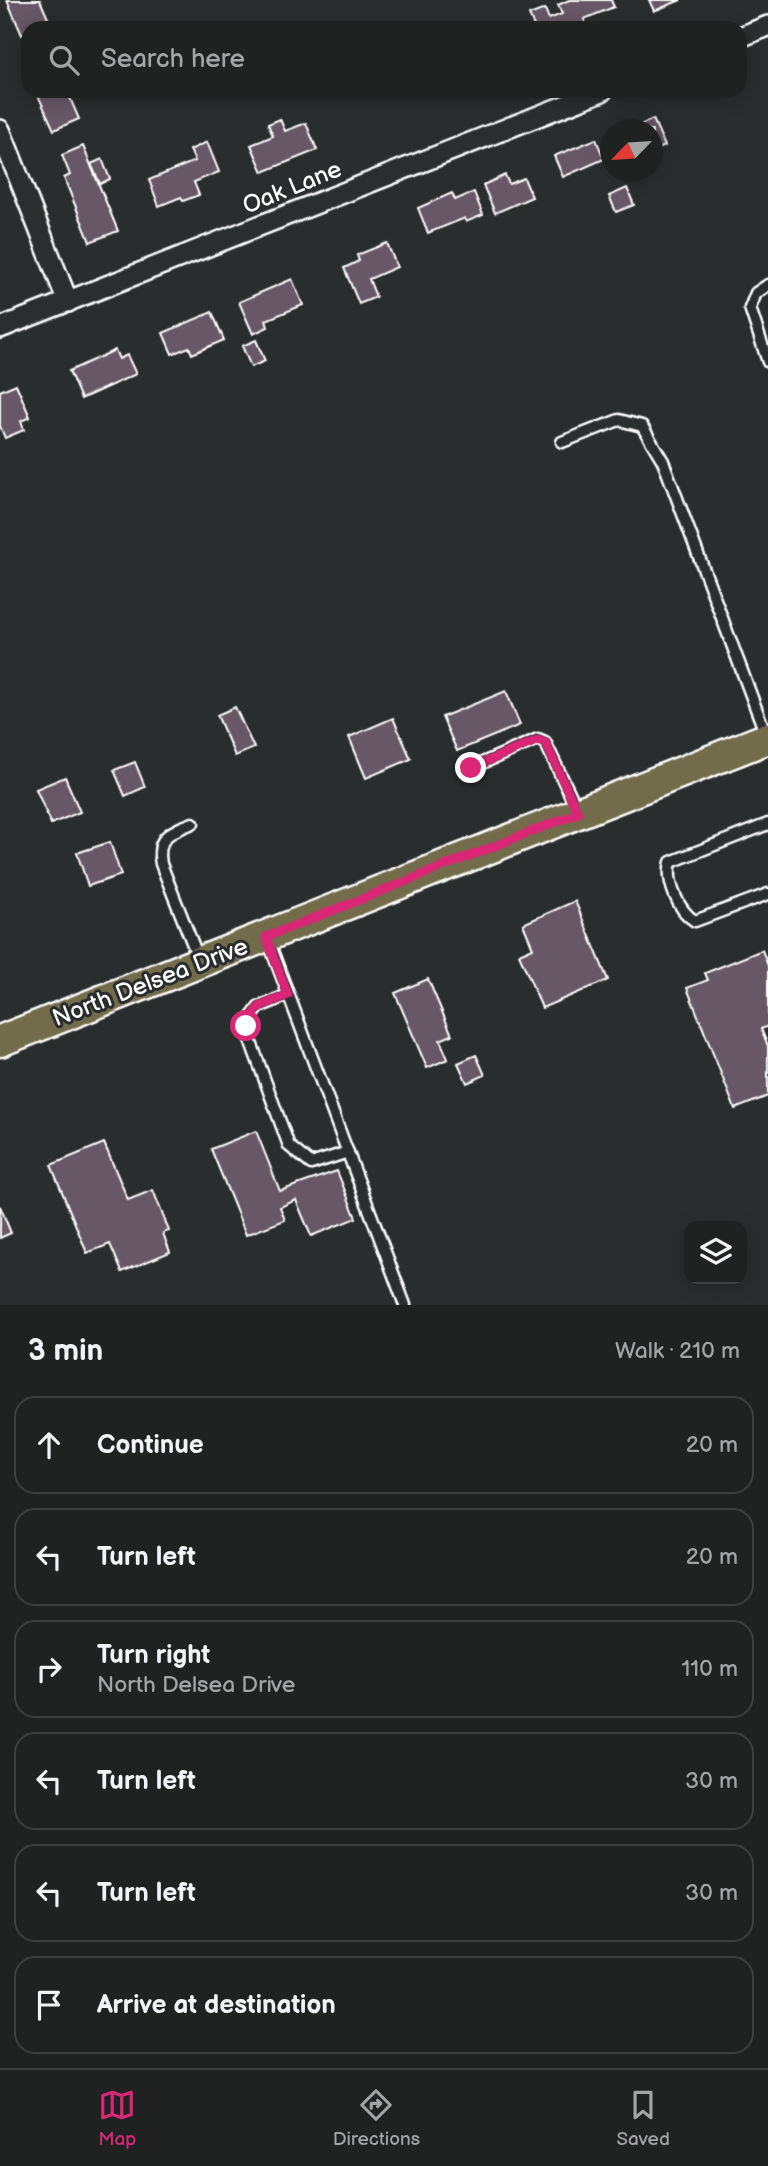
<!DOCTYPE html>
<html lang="en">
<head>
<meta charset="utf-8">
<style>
  body { margin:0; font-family:"Balsamiq Sans",sans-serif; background:#282a2a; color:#f1f3f6 }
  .controls { position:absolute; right:21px; bottom:21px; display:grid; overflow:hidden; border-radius:14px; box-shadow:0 4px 18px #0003 }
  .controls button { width:63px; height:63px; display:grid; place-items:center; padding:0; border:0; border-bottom:2px solid #3d3f40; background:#202222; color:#f1f3f6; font:35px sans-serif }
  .compass { position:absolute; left:600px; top:119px; width:63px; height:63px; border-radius:50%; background:#202222; box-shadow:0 4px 18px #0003; rotate:245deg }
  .stop { position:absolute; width:21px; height:21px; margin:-16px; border:5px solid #db2777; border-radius:50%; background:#fff }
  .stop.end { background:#db2777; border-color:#fff; box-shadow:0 2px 7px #0008 }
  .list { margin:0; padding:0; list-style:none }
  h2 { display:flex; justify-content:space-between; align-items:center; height:91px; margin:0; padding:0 28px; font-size:30px }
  h2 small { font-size:23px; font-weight:400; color:#a2a4a5 }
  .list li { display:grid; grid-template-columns:46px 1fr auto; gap:21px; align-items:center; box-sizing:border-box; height:98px; margin:0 14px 14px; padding:0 14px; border:2px solid #3d3f40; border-radius:21px }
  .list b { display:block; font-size:26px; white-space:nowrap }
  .list p { margin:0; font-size:23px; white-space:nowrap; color:#a2a4a5 }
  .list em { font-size:23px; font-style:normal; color:#a2a4a5 }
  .icon { flex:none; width:38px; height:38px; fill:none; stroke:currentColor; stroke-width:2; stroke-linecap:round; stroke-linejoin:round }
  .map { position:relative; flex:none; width:768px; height:1305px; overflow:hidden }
  .search { position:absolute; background:#202222; box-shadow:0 4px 18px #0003; left:21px; right:21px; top:21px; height:77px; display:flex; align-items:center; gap:18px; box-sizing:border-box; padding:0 24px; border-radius:21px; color:#a2a4a5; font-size:26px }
  .sheet { height:763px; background:#202222 }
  nav { display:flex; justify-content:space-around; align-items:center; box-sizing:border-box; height:98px; border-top:2px solid #3d3f40; background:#202222; font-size:19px; color:#a2a4a5 }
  nav a { display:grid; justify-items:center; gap:4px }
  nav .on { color:#db2777 }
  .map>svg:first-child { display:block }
  .building { fill:#685965; stroke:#fff; stroke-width:2 }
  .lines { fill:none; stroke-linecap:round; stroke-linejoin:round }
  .service-casing { stroke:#fff; stroke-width:15 }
  .minor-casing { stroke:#fff; stroke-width:24 }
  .primary-casing { stroke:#fff; stroke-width:35 }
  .service { stroke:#2a2d2e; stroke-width:10 }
  .minor { stroke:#2a2d2e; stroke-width:19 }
  .primary { stroke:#726c4b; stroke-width:30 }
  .route { stroke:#db2777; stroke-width:9 }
  .labels { text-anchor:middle; stroke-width:6; stroke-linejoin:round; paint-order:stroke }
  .street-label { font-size:24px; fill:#fff; stroke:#2a2d2e }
</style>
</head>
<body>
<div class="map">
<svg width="768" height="1305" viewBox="0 0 768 1305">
  <rect width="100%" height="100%" fill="#2a2d2e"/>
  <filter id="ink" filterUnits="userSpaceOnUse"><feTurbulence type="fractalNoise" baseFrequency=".0143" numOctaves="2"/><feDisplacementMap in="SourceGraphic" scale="14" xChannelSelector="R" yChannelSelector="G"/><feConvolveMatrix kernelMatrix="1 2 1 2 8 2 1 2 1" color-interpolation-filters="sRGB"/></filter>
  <g filter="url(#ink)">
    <g class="building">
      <polygon points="7,0 40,0 50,23 28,28 28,33 22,35"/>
      <polygon points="569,0 611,0 614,7 584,19 588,28 535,28 529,15 545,9 549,19 562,14 558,5"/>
      <polygon points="649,0 681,0 654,11"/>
      <polygon points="36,91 67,91 79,119 54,130"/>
      <polygon points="280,119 285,131 306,123 317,150 263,172 251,145 273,136 268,124"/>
      <polygon points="653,119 665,146 652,152 652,130 630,130"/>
      <polygon points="596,139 604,159 563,177 554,156"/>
      <polygon points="207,142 219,172 194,182 199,195 183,201 181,197 159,206 149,180 195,161 190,150"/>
      <polygon points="83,146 118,231 90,242 64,178 70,175 62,155"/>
      <polygon points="102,159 110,179 100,184 91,164"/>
      <polygon points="505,175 509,184 524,178 532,197 495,213 483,185"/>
      <polygon points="627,188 634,205 616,212 609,196"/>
      <polygon points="474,192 483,215 466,222 465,218 428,233 418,208 452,193 455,200"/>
      <polygon points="387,243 397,267 369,279 376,297 359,304 344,268 359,261 357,255"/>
      <polygon points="292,279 303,305 266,320 268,327 253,334 239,302"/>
      <polygon points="212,312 224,340 192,354 189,347 172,354 163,333"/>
      <polygon points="256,340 265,361 251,367 242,346"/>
      <polygon points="115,350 119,359 127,355 136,374 81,399 69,371"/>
      <polygon points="16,384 30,417 21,421 24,430 5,438 0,426 0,391"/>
      <polygon points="506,691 520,725 457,751 442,717"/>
      <polygon points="235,707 254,748 235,756 217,715"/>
      <polygon points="393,718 411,759 366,778 349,737"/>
      <polygon points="135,762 145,787 125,796 114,770"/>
      <polygon points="65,777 80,812 51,824 36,789"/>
      <polygon points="110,842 121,875 88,886 77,853"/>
      <polygon points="575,901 608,980 542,1008 519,954 533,948 523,924"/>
      <polygon points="762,950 768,966 768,1026 761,1029 768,1046 768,1096 735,1109 687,988 708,980 705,973"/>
      <polygon points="428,979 452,1035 440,1040 448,1059 427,1068 395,993"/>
      <polygon points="476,1055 485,1075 467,1083 458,1063"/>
      <polygon points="256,1131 280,1191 337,1171 356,1218 311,1236 296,1200 280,1207 285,1220 246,1235 211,1149"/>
      <polygon points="104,1143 128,1200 153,1190 169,1231 163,1233 170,1252 122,1272 110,1244 87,1253 51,1165"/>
      <polygon points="0,1206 11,1233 0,1238"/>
    </g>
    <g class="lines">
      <g class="service-casing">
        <g id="service">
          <polyline points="768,285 756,293 750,308 768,362"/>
          <polyline points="562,442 619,420 642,426 663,461 766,735"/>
          <polyline points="471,768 538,739 545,742 577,809"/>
          <path d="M193,823C169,832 156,837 161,864L199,960"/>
          <path d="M768,824L671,862C666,881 678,911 695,921L768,894"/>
          <polyline points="268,940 405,1305"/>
          <polyline points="288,995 259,1007 245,1026 289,1146 311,1164 348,1152"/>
        </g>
      </g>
      <g class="minor-casing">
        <g id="minor">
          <polyline points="740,37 768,26"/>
          <polyline points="0,130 68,302"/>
          <polyline points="0,328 602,91"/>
        </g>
      </g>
      <g class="primary-casing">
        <polyline id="primary" points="0,1041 768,738"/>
      </g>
      <use href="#service" class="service"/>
      <use href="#minor" class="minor"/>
      <use href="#primary" class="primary"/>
    </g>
  </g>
  <g class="lines" filter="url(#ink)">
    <polyline class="route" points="246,1026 259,1007 288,995 266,937 578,813 545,742 538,740 471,768"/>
  </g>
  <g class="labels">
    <g class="street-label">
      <text transform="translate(292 187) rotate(-22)" y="8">Oak Lane</text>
      <text transform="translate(150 982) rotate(-21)" y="8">North Delsea Drive</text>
    </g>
  </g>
</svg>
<div class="controls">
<button><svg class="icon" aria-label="layers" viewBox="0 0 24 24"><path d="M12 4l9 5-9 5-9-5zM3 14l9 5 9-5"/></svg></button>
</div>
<svg class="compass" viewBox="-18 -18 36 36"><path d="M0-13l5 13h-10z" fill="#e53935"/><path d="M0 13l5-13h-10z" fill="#a2a4a5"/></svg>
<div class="stop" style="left:246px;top:1026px"></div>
<div class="stop end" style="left:471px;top:768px"></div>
<div class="search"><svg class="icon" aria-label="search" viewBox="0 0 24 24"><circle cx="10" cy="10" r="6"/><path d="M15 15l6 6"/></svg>Search here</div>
</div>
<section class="sheet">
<h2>3 min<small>Walk · 210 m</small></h2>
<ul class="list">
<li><svg class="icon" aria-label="ahead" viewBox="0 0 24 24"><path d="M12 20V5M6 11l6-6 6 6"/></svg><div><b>Continue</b></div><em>20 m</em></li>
<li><svg class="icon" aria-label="left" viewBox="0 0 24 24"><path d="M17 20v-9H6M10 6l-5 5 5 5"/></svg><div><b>Turn left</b></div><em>20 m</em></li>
<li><svg class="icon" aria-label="right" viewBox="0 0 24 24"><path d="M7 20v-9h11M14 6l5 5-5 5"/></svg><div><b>Turn right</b><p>North Delsea Drive</p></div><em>110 m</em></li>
<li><svg class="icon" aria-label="left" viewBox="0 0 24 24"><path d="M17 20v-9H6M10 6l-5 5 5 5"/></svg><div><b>Turn left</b></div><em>30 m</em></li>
<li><svg class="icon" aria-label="left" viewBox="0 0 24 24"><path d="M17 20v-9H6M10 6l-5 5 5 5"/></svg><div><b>Turn left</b></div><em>30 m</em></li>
<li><svg class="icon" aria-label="arrive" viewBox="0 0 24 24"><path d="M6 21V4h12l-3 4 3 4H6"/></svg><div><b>Arrive at destination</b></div></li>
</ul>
</section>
<nav>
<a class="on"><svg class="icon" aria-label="map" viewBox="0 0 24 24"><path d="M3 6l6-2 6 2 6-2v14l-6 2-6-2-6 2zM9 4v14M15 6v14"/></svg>Map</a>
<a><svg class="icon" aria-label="directions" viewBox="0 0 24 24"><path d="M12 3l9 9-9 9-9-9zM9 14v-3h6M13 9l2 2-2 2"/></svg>Directions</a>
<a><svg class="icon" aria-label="saved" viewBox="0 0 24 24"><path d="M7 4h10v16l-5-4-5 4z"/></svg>Saved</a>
</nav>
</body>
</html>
